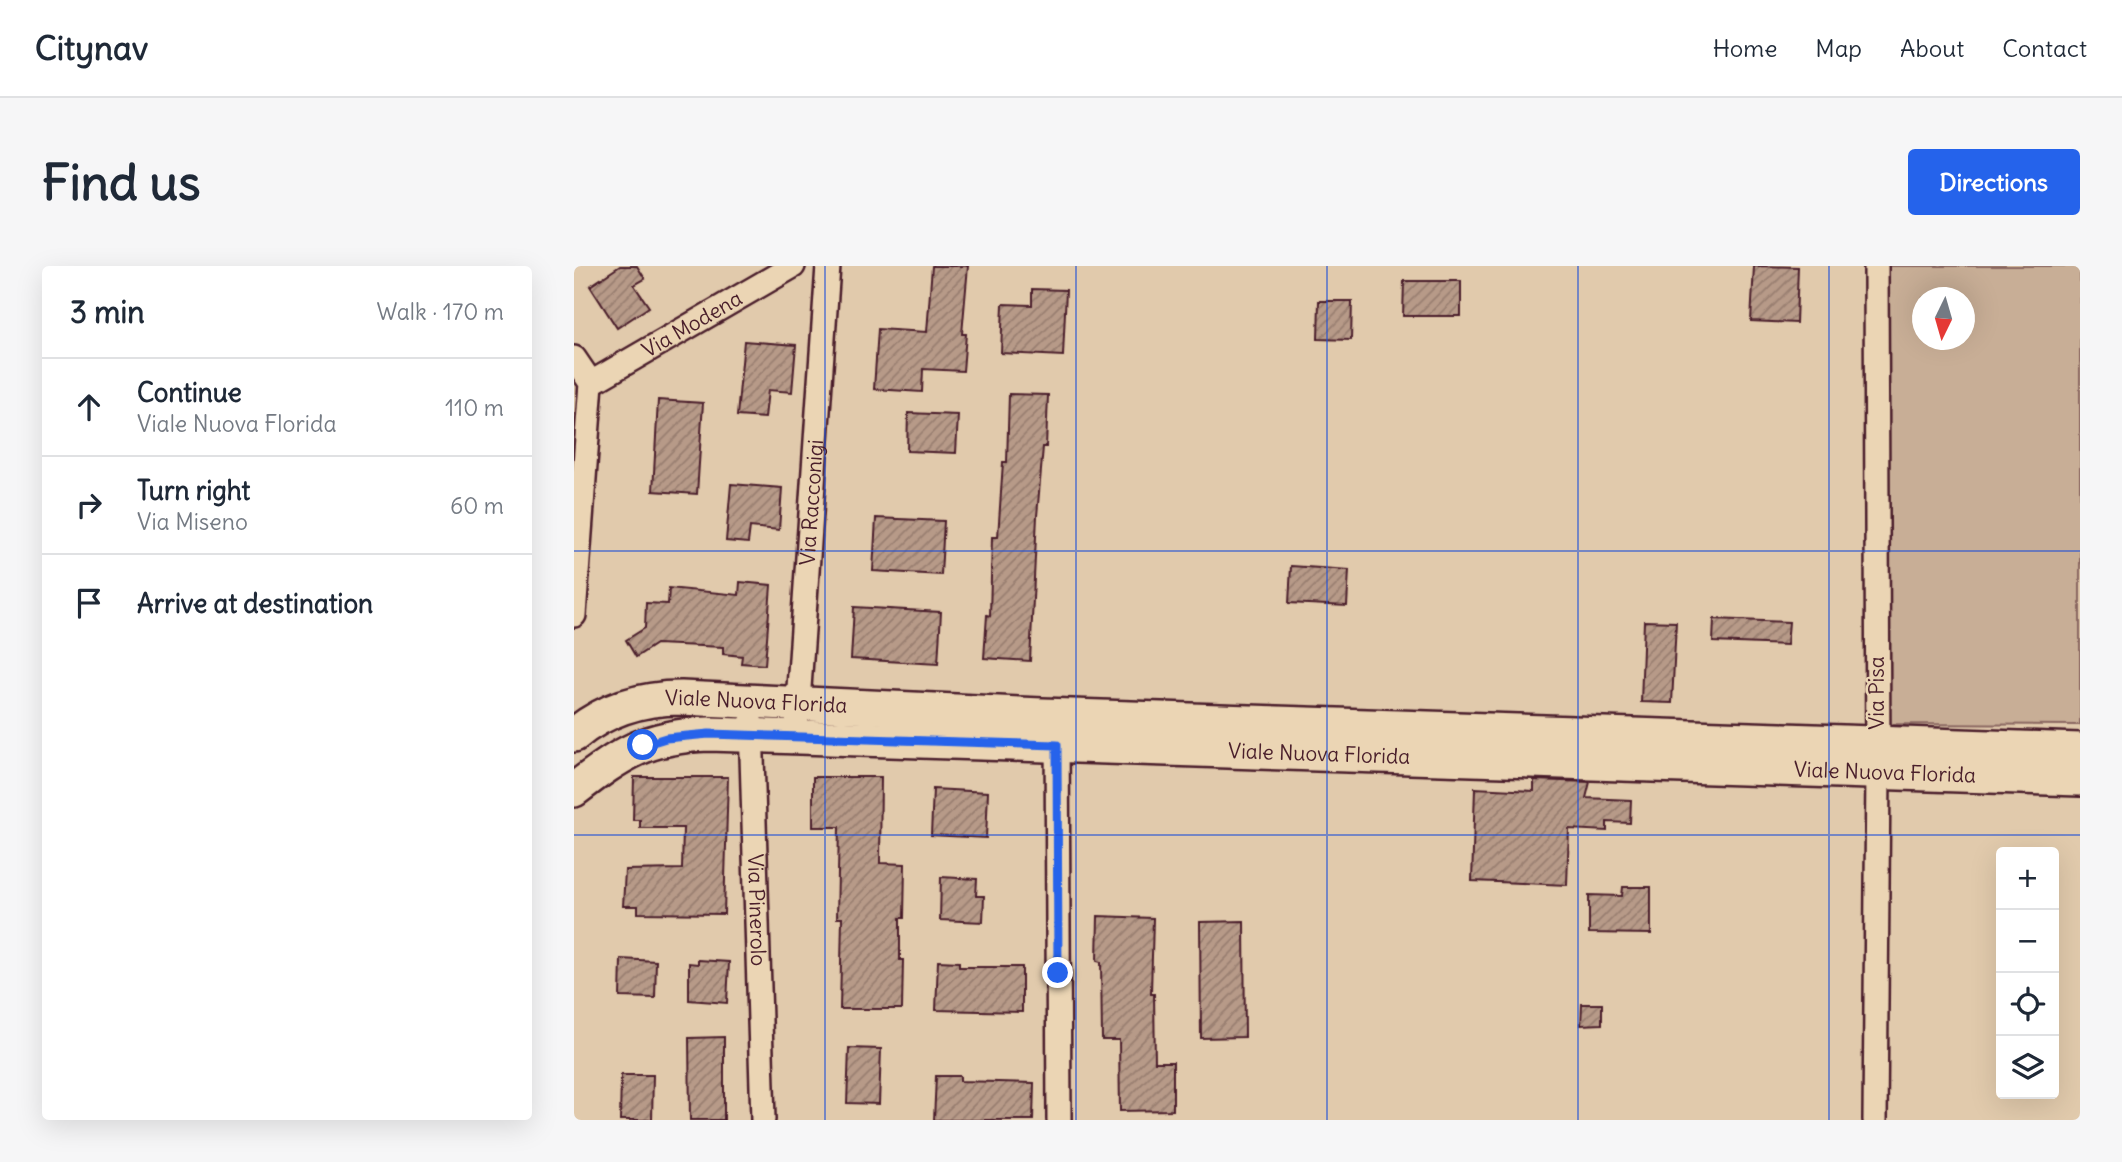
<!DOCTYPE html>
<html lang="en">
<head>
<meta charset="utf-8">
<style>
  body { margin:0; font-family:Delius,sans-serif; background:#f6f6f7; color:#1f2937 }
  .controls { position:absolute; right:21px; bottom:21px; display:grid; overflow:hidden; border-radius:7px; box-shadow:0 7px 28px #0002 }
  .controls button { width:63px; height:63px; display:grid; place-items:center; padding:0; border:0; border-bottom:2px solid #e0e1e3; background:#fff; color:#1f2937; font:35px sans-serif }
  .compass { position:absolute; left:1338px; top:21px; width:63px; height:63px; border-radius:50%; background:#fff; box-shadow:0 7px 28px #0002; rotate:185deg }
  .stop { position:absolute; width:21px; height:21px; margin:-16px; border:5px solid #2563eb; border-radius:50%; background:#fff }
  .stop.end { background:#2563eb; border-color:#fff; box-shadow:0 2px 7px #0008 }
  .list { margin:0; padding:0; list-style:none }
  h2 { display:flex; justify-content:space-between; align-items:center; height:91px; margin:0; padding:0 28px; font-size:30px }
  h2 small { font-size:23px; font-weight:400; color:#747a83 }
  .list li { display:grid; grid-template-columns:46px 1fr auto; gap:21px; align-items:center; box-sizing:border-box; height:98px; padding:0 28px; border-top:2px solid #e0e1e3 }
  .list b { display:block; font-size:26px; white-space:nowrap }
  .list p { margin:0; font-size:23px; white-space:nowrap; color:#747a83 }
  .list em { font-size:23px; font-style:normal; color:#747a83 }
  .icon { flex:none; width:38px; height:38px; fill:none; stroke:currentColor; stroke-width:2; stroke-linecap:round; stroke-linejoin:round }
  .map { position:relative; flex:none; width:1506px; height:854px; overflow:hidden; border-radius:7px }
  header { display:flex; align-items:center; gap:42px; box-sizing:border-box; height:98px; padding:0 35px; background:#fff; border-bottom:2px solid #e0e1e3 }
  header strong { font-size:33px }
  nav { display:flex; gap:38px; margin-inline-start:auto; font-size:24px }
  .intro { display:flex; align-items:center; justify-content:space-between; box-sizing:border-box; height:168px; padding:0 42px }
  h1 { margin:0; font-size:49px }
  .button { padding:18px 32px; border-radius:7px; background:#2563eb; color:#fff; font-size:24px; font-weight:700 }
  main { display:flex; gap:42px; padding:0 42px }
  aside { flex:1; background:#fff; border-radius:7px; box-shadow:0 7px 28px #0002 }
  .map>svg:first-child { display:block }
  .grass { fill:#c8ae96; stroke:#896660; stroke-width:2; fill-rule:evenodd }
  .building { fill:url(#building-hatch); stroke:#4a1f2b; stroke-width:2 }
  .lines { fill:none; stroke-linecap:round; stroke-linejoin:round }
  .street-casing { stroke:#4a1f2b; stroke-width:28 }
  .secondary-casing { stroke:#4a1f2b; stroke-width:38 }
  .street { stroke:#ebd5b4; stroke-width:23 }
  .secondary { stroke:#ebd5b4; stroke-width:33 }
  .route { stroke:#2563eb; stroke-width:9 }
  .grid { fill:none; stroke:#1d4ed8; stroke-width:2; stroke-opacity:0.55 }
  .labels { text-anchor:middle; stroke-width:5; stroke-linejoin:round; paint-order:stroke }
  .street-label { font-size:21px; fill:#4a1f2b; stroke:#ebd5b4 }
</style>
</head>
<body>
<header>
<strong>Citynav</strong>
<nav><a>Home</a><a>Map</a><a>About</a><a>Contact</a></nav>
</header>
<div class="intro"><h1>Find us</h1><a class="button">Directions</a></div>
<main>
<aside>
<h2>3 min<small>Walk · 170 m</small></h2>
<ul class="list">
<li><svg class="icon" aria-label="ahead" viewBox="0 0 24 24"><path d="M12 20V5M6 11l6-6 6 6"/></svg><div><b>Continue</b><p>Viale Nuova Florida</p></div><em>110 m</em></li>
<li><svg class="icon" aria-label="right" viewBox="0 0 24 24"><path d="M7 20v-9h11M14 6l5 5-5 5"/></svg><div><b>Turn right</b><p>Via Miseno</p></div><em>60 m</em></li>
<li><svg class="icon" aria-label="arrive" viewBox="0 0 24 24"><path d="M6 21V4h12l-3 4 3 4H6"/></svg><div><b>Arrive at destination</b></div></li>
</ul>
</aside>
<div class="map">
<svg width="1506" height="854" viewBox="0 0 1506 854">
  <defs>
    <pattern id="building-hatch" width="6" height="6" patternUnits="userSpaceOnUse" patternTransform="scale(1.75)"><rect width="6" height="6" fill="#b79a88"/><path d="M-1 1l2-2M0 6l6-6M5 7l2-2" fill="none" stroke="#977d6f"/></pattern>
  </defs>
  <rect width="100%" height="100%" fill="#e1caac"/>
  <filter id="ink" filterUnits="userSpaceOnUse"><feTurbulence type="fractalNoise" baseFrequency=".0143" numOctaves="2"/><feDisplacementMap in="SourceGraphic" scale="14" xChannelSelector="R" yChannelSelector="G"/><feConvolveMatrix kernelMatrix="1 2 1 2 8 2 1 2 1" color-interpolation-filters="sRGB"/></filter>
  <g filter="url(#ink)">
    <path class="grass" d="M1312,0H1506V459L1313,458ZM1349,32H1391V74H1349Z"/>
    <g class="building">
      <polygon points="46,0 63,0 71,13 60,19 75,41 43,62 16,20"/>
      <polygon points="358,0 394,0 388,68 392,68 389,105 349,103 348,126 300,123 304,63 353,66"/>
      <polygon points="1180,0 1224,1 1222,57 1177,55"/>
      <polygon points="830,15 887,15 887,50 829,50"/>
      <polygon points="458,23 492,24 489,90 427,87 429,38 458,39"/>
      <polygon points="745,35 778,35 777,74 744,73"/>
      <polygon points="170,75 222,79 218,126 194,124 191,152 163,150"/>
      <polygon points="435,128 474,129 472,181 469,181 463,250 456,395 410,392 413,349 416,350 418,271 424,271 429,196 433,196"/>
      <polygon points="84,134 129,137 123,228 79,225"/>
      <polygon points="334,147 384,149 382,187 333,185"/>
      <polygon points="157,218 208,222 205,264 176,261 174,277 152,275"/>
      <polygon points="302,252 370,255 367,309 299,305"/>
      <polygon points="717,300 775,304 773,340 715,337"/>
      <polygon points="166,316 197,319 191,399 167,397 168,390 149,388 149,381 82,378 62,391 52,374 71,362 72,337 94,338 95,322 165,329"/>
      <polygon points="280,341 367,346 364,398 277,393"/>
      <polygon points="1140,353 1215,356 1213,379 1139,376"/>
      <polygon points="1070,355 1102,356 1098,437 1067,436"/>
      <polygon points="60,511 154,511 150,648 64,647 64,640 49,640 51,604 108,603 109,562 66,562 66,554 59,554"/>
      <polygon points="239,511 307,511 306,597 331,598 330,652 326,652 326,694 329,694 328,743 266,743 268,652 263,652 265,561 239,561"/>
      <polygon points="960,514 1016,516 1012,532 1057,534 1056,557 1033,556 1033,565 995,563 993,619 898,615 901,522 960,525"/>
      <polygon points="359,523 414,526 412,572 357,569"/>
      <polygon points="367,611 403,613 402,630 410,630 409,656 366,654"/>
      <polygon points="1049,621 1077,621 1077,668 1015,667 1015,629 1048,630"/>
      <polygon points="524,650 579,652 577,728 580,728 581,796 599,796 599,844 546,845 545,774 528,774 527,696 523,695"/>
      <polygon points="670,655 671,771 627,772 626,656"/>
      <polygon points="47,693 82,695 81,732 46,731"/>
      <polygon points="124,694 155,696 153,737 115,734 115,697 124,698"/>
      <polygon points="364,695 385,696 385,701 448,701 448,746 362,744"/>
      <polygon points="1008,738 1028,738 1028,758 1007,759"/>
      <polygon points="150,771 150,854 116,854 115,772"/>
      <polygon points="275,782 307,783 305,838 273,837"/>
      <polygon points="47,809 79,809 78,854 46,854"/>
      <polygon points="362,810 386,810 386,815 460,817 459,854 360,854"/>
    </g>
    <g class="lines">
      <g class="street-casing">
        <g id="street">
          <polyline points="0,92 17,117 0,349"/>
          <path id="s1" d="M17,117L219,0"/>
          <path id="s2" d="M223,451L254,0"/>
          <path id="s3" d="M177,457L189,854"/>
          <polyline points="483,465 485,854"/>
          <polyline points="1301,854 1304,505 1302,0"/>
        </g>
      </g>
      <g class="secondary-casing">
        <g id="secondary">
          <path id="s4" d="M0,469C31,443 67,432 107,432L468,449L1506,484"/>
          <path id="s5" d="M0,524C48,487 73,470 135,468L1506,513"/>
        </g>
      </g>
      <use href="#street" class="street"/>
      <use href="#secondary" class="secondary"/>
    </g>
  </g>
  <g class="lines" filter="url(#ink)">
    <polyline class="route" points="69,479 92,472 135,468 483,479 484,707"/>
  </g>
  <path class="grid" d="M251,0V854M502,0V854M753,0V854M1004,0V854M1255,0V854M0,285H1506M0,569H1506"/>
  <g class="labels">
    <g class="street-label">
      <text dy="7" stroke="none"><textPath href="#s1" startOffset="117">Via Modena</textPath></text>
      <text dy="7" stroke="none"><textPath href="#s2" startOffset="215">Via Racconigi</textPath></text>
      <text transform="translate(1303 427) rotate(-90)" y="7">Via Pisa</text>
      <text dy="7" stroke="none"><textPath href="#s4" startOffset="191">Viale Nuova Florida</textPath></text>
      <text dy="7" stroke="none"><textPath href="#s5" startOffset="760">Viale Nuova Florida</textPath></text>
      <text dy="7" stroke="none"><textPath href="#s5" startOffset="1326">Viale Nuova Florida</textPath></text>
      <text dy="7" stroke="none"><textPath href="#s3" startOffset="187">Via Pinerolo</textPath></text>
    </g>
  </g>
</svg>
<div class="controls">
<button>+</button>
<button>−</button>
<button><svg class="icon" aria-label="locate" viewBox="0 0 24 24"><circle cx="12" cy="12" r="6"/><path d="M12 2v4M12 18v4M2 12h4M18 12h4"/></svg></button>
<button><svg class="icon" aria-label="layers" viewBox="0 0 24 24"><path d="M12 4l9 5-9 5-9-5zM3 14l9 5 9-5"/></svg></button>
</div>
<svg class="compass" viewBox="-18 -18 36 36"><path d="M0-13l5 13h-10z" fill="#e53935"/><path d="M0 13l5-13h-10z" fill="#747a83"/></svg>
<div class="stop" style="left:69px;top:479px"></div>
<div class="stop end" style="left:484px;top:707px"></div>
</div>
</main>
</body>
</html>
